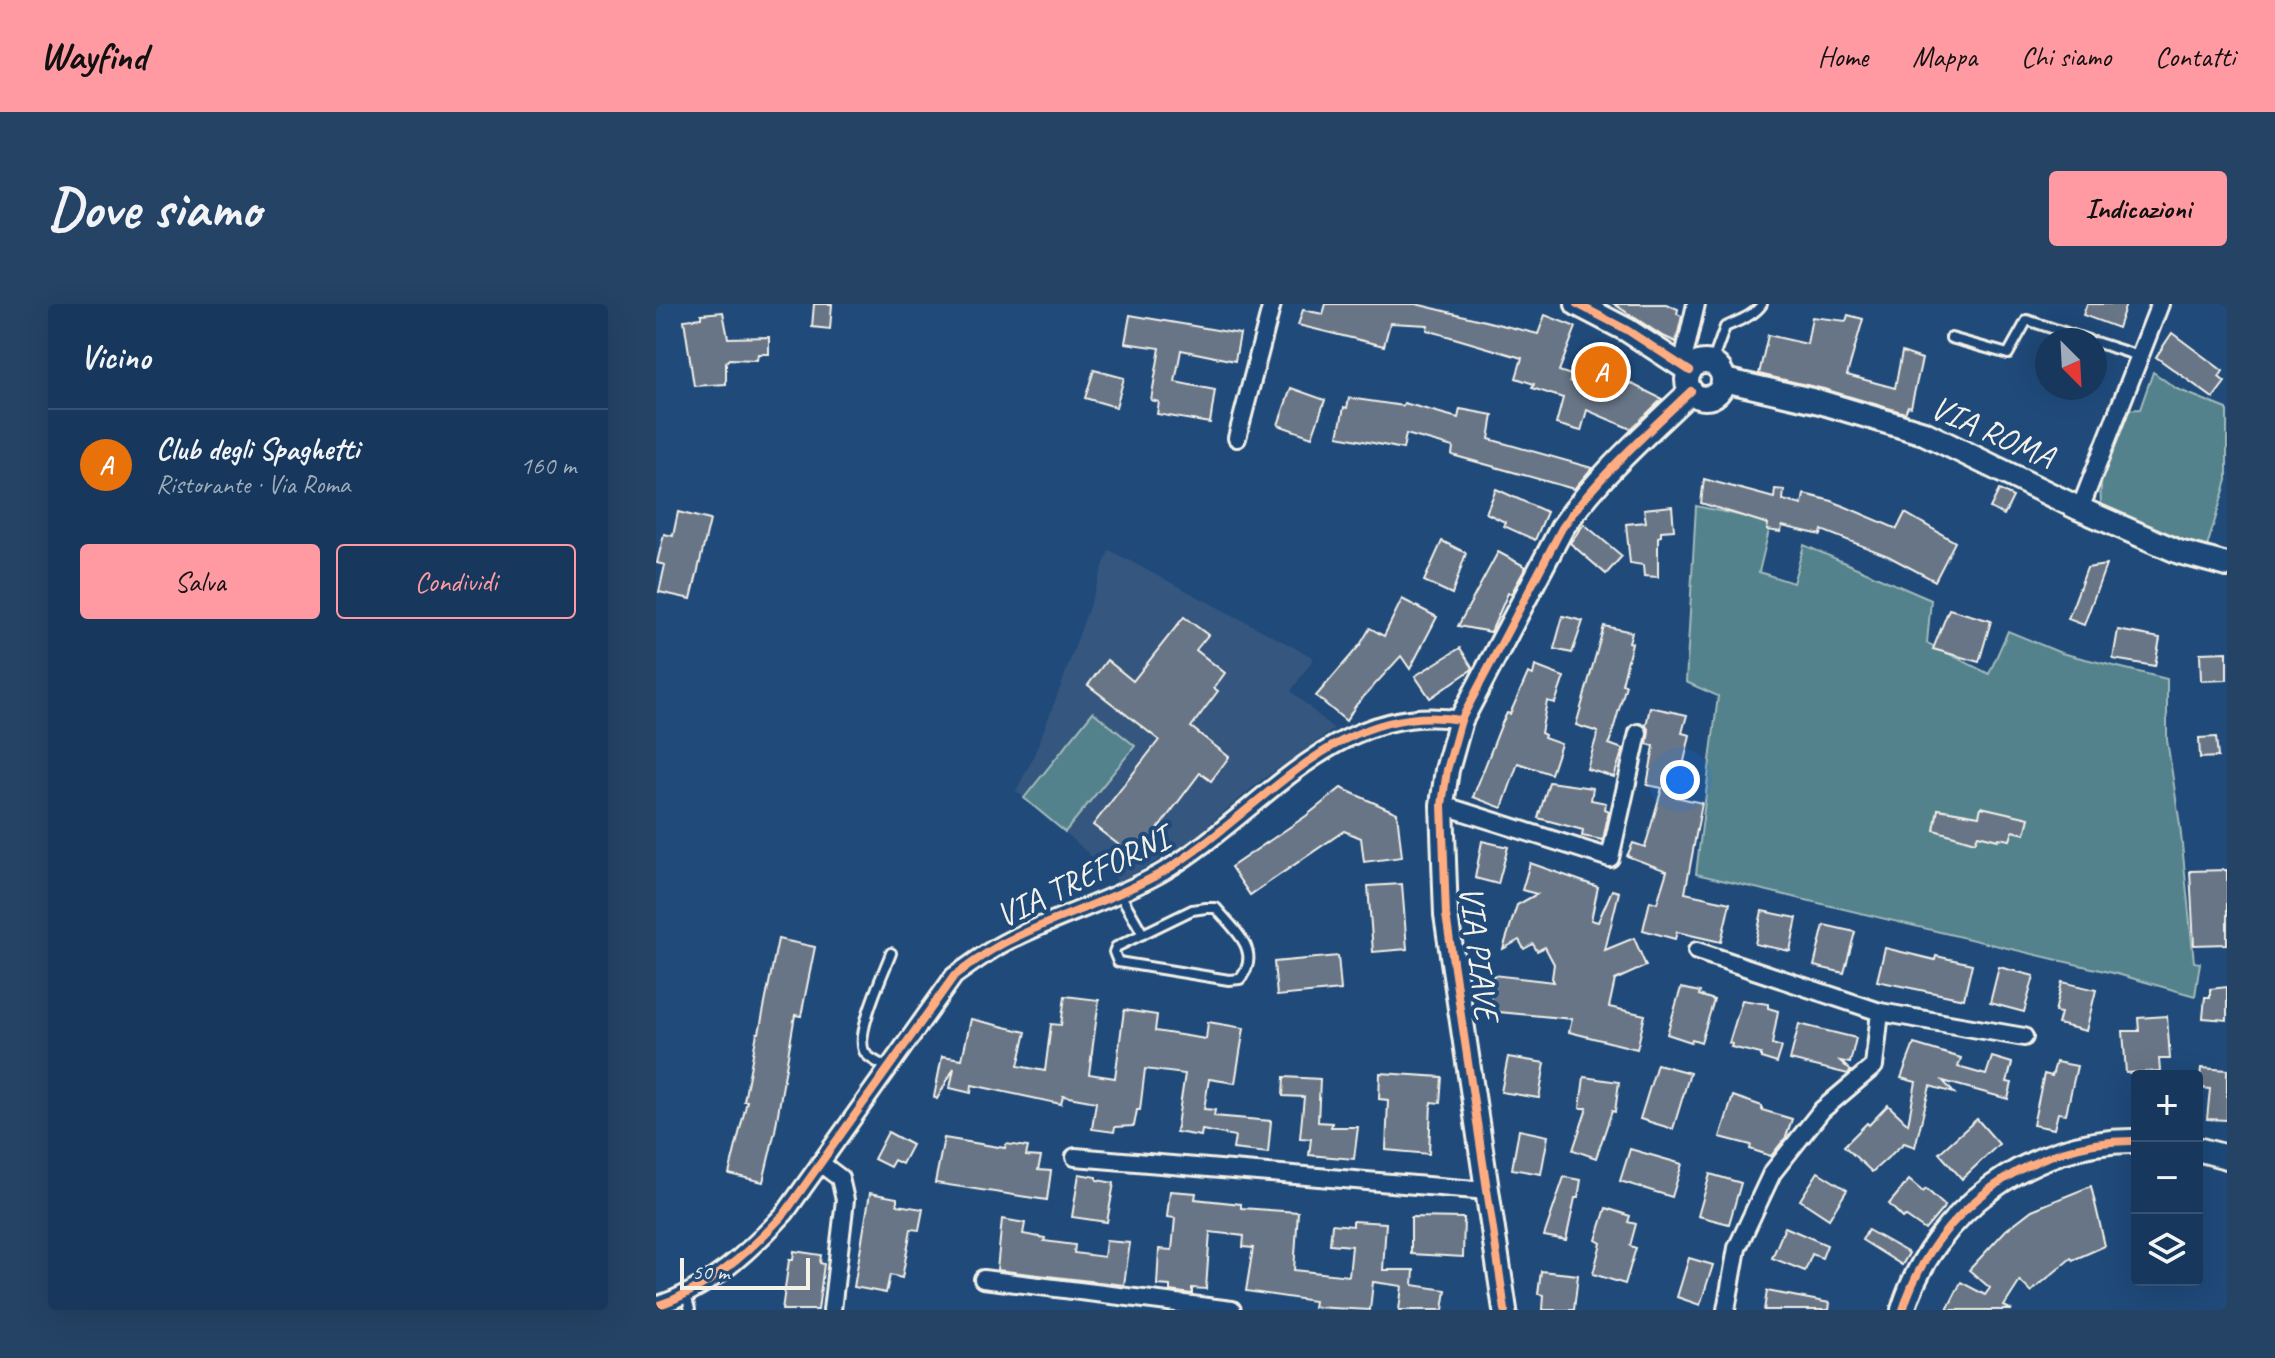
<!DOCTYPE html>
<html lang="it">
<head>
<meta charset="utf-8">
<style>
  body { margin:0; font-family:Caveat,sans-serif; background:#244365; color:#f1f3f6 }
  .controls { position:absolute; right:24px; bottom:24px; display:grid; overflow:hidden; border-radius:8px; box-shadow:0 8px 32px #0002 }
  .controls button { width:72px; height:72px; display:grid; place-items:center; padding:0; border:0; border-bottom:2px solid #365272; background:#17385c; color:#f1f3f6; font:40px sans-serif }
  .compass { position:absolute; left:1379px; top:24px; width:72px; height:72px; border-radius:50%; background:#17385c; box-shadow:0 8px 32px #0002; rotate:156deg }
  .scale { position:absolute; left:24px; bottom:20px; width:130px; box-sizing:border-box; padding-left:8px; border:4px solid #f4f1e8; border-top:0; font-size:22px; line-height:28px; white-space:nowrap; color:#f4f1e8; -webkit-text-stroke:6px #1f4a7a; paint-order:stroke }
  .you { position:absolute; left:1024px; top:476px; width:28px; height:28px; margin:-20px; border:6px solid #fff; border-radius:50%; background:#1a73e8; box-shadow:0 0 0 12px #1a73e833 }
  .badge { display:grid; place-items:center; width:52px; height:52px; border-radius:50%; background:#ff9aa2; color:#fff; font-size:26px; font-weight:700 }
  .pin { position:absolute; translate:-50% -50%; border:4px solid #fff; box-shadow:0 2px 8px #0006 }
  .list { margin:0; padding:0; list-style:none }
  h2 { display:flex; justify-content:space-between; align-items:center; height:104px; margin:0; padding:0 32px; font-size:34px }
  h2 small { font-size:26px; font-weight:400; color:#9eacbb }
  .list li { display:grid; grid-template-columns:52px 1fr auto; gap:24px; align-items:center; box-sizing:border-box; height:112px; padding:0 32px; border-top:2px solid #365272 }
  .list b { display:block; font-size:30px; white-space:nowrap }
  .list p { margin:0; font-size:26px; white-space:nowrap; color:#9eacbb }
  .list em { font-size:26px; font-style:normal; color:#9eacbb }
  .actions { display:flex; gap:16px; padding:24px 32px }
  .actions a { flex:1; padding:18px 0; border:2px solid #ff9aa2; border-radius:8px; text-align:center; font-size:28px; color:#ff9aa2 }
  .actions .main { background:#ff9aa2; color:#111 }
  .icon { flex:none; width:44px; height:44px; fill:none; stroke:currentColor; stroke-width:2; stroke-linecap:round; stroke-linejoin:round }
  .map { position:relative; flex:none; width:1571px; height:1006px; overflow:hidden; border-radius:8px }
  header { display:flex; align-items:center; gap:48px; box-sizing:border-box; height:112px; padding:0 40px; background:#ff9aa2; color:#111 }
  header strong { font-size:38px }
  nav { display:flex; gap:44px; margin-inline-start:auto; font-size:28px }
  .intro { display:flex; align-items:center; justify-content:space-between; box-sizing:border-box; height:192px; padding:0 48px }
  h1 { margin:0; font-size:56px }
  .button { padding:20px 36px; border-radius:8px; background:#ff9aa2; color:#111; font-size:28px; font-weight:700 }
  main { display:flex; gap:48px; padding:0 48px }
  aside { flex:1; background:#17385c; border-radius:8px; box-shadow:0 8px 32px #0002 }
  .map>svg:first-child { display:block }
  .built { fill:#35577e }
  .green { fill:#52828c; stroke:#a3baba; stroke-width:2 }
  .building { fill:#677486; stroke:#f4f1e8; stroke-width:2 }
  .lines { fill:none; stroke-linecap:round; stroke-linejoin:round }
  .lane-casing { stroke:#f4f1e8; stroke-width:14 }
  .street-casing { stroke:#f4f1e8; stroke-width:22 }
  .secondary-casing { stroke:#f4f1e8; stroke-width:28 }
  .lane { stroke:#1f4a7a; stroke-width:8 }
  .street { stroke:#1f4a7a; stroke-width:16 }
  .secondary { stroke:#1f4a7a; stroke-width:22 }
  .cycleway-casing { stroke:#1f4a7a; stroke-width:13 }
  .cycleway { stroke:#ffac80; stroke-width:8 }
  .labels { text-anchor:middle; stroke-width:8; stroke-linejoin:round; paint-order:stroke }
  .street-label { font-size:34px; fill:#f4f1e8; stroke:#1f4a7a }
</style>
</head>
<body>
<header>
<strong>Wayfind</strong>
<nav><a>Home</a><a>Mappa</a><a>Chi siamo</a><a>Contatti</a></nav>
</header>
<div class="intro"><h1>Dove siamo</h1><a class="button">Indicazioni</a></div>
<main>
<aside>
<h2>Vicino<small></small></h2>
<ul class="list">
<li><span class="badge" style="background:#e8710a">A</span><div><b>Club degli Spaghetti</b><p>Ristorante · Via Roma</p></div><em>160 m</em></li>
</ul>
<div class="actions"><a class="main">Salva</a><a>Condividi</a></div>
</aside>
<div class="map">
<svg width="1571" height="1006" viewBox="0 0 1571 1006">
  <rect width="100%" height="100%" fill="#1f4a7a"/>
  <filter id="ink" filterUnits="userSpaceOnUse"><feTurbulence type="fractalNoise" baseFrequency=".0125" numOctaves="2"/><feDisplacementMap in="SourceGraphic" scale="16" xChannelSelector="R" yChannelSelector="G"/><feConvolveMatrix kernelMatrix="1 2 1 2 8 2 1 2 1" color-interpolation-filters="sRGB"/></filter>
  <g filter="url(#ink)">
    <polygon class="built" points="453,246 658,354 635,387 678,425 603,478 533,538 463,578 409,528 360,487 376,456 403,387"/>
    <g class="green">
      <path d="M1497,68L1521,85L1571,105V176L1550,246L1448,211C1436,179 1458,138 1468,106L1484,105Z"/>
      <polygon points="1040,202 1115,218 1103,268 1137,279 1148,241 1275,296 1271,339 1333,370 1352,327 1405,349 1511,375 1511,436 1524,521 1538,658 1544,659 1539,692 1461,670 1040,570 1062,392 1030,378"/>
      <polygon points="437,408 479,442 409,528 368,494"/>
    </g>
    <g class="building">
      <polygon points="158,0 176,0 174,25 156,23"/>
      <polygon points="670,0 760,0 882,30 889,11 920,23 903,67 915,71 914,77 938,85 940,80 946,82 952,68 1006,95 975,125 931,106 925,127 900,120 907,94 876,84 878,80 860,74 866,54 771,26 772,21 734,19 728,42 642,21 647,6 667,10"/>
      <polygon points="958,0 1010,0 1022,5 1021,10 1026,12 1020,38 1005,31"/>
      <polygon points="1431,0 1470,0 1462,24 1427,11"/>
      <polygon points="67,8 72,34 113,33 113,50 102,50 101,56 73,55 70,58 70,80 38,82 28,16 45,14 45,10"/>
      <polygon points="474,11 584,30 579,57 525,46 519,78 559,86 554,119 501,110 503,98 495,96 504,44 469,39"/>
      <polygon points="1192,11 1207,15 1191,71 1239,84 1246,48 1266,55 1255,103 1252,102 1249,109 1168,85 1103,70 1112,31 1151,40 1156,13 1190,17"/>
      <polygon points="1516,29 1567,67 1563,73 1569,78 1557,94 1500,53"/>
      <polygon points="438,66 468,74 460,103 429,94"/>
      <polygon points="635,84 669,96 656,133 622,121"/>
      <polygon points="693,94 747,102 748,99 802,114 804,105 837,111 833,135 936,164 918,185 796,151 797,143 750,130 747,145 682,132 688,103 691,104"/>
      <polygon points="1048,175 1118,194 1119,185 1128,186 1127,196 1146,201 1148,190 1176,197 1241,225 1249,209 1299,238 1279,277 1232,252 1166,226 1165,231 1126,222 1125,228 1111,226 1112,220 1045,199"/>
      <polygon points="840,185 891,208 879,236 848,222 849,218 830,209"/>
      <polygon points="1343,186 1357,193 1348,211 1334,204"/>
      <polygon points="1016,202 1018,226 1005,227 1005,232 1002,233 1002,273 988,272 987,261 974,259 970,220 990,218 988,205"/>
      <polygon points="22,208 54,216 35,295 3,288 9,261 1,259 8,230 17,232"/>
      <polygon points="928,220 966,252 950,270 914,239"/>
      <polygon points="786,237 810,249 796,290 768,277"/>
      <polygon points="842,248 870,263 855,290 852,289 835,328 802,322"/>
      <polygon points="1450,261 1428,321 1412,315 1431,264"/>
      <polygon points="746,295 781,313 754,365 745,352 700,401 690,417 660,392 704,341 714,324 728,332"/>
      <polygon points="1293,305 1335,317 1323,358 1277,345"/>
      <polygon points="907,312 927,317 916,349 898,345"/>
      <polygon points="528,313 552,331 540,346 569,369 558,384 562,387 535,423 573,453 555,477 544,469 480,554 437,521 503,436 432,381 451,356 477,377"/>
      <polygon points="948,322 976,328 973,338 976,339 966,380 970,381 953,440 967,445 958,473 931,465 942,428 920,421"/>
      <polygon points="1462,326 1504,334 1499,362 1457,355"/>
      <polygon points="804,344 817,364 815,366 774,394 759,372"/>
      <polygon points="1571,348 1571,376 1545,377 1544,349"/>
      <polygon points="879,362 908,373 899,399 891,397 885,429 889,431 888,434 905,440 895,470 862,459 846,504 817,493 846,419 851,409 854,410 872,369 877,371"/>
      <polygon points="994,403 1031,411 1026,429 1034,431 1020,493 1046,499 1029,589 1074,599 1065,638 1021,628 1019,635 987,626 994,597 1001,599 1011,567 971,552 977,539 989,543 1006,484 991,481 998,442 991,440 993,426 990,422"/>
      <polygon points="1560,433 1562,453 1544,454 1543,434"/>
      <polygon points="893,478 937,484 935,496 950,499 949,505 953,507 947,536 926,532 927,526 882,514"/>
      <polygon points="685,484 741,509 746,553 708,558 705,534 688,527 594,591 575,563 650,512"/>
      <polygon points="1325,503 1373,514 1369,530 1357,527 1354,536 1343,534 1342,536 1322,531 1319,538 1278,526 1282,505 1323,512"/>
      <polygon points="826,537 852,543 842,580 819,574"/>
      <polygon points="874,559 942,583 935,616 942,618 956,586 963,588 949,646 978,634 990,662 959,676 953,703 989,711 981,745 913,728 916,715 833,707 837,671 898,678 896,674 898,660 889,643 881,647 877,640 868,645 863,636 847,645 861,601 881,590 866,586"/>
      <polygon points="1571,566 1571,640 1538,641 1534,567"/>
      <polygon points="746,580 751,645 717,648 712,582"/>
      <polygon points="1106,607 1141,614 1134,647 1099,640"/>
      <polygon points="1168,621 1199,628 1188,669 1158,662"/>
      <polygon points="122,635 159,643 145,712 139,711 119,827 107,878 73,870 91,797 88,797 101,729 103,729"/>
      <polygon points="1229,644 1279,656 1280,652 1316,660 1308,695 1221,677"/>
      <polygon points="682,652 685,686 621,692 618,658"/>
      <polygon points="1343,663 1378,672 1368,708 1334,699"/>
      <polygon points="1406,678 1440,686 1430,727 1402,720 1405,709 1399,708"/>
      <polygon points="1571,683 1571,716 1547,714 1549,693 1554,693 1554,685"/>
      <polygon points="1025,684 1044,688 1043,691 1058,696 1045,738 1036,735 1035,738 1011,730"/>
      <polygon points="409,692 443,696 433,770 459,774 468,706 501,711 499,727 550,735 552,718 588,724 579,779 553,775 548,805 559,806 558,812 615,817 612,849 577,845 579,832 546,826 545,832 520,828 529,770 489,765 484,806 481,806 478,822 459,823 458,828 436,825 440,798 407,792 405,800 316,781 315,789 294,784 298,764 281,795 278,793 286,752 306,755 315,715 370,728 362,762 389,767 395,720 405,721"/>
      <polygon points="1086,696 1112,700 1112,704 1122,707 1116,740 1126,743 1121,759 1105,754 1105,750 1075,743 1076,740 1073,739"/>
      <polygon points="1511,712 1514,755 1503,755 1504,767 1470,769 1467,727 1483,727 1482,714"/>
      <polygon points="1143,720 1200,734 1194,759 1184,757 1195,767 1192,770 1134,756"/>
      <polygon points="1258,740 1305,754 1302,763 1330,771 1336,753 1356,759 1351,778 1356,779 1352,795 1287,777 1298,789 1274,782 1259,843 1248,839 1216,868 1188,842 1211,819 1213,821 1232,801 1252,820 1260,778 1245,774"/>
      <polygon points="852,753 889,759 883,794 845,788"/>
      <polygon points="1400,758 1421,762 1410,810 1402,809 1398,825 1377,821 1388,770 1396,772"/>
      <polygon points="1001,760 1034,769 1017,825 984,815"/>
      <polygon points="1545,764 1571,766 1571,816 1551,815 1554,785 1543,784"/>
      <polygon points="724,769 786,773 784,799 775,798 773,850 730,846 732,796 723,795"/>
      <polygon points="628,773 664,775 662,818 676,819 675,823 702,823 698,855 653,851 655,835 644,834 648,793 627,792"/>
      <polygon points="928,773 963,778 959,808 956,807 940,854 917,846 931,804 924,804"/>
      <polygon points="1077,792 1106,802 1106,806 1136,815 1130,833 1115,852 1094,845 1095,841 1064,833"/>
      <polygon points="1321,815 1343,840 1306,875 1283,849"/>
      <polygon points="863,826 892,832 885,870 856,865"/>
      <polygon points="232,828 256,841 246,860 238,856 234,863 218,855"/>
      <polygon points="288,834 349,844 350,840 372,843 370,852 385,853 382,866 395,867 391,896 279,879"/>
      <polygon points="974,845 1026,860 1016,893 964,877"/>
      <polygon points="1162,868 1191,886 1173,915 1144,896"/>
      <polygon points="423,870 441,873 441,876 458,879 451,918 416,913"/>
      <polygon points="1054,870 1085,879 1073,920 1042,912"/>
      <polygon points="908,873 925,876 922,894 919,894 910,936 888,932"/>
      <polygon points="1253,876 1267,888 1270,885 1289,902 1269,926 1249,912 1247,914 1233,900"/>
      <polygon points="1435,882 1449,942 1417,956 1415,954 1375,988 1364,977 1348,1002 1356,1006 1291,1006 1305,978 1329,991 1334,984 1313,966 1350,926 1376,906"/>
      <polygon points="514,887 540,889 539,895 585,900 585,904 642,908 638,966 693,972 696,942 674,940 676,920 697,922 697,917 730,919 727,966 758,966 757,981 790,986 787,1006 743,1006 746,982 717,978 714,1006 657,1003 658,997 590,987 597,944 587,943 588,932 554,928 550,985 536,984 536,990 514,987 514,982 501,981 503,945 516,946 519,914 511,913"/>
      <polygon points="214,889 241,894 241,901 267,905 263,926 255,925 246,974 234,971 230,989 198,983"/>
      <polygon points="950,904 974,912 972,918 980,920 974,942 980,944 969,980 937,970 945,939 940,936"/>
      <polygon points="755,913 808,914 807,953 755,950"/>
      <polygon points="346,915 369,919 367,930 389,934 388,937 419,941 418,949 448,953 450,937 474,939 468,981 341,966"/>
      <polygon points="1129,923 1171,941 1166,954 1156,950 1149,967 1116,954"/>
      <polygon points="1212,926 1253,949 1246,961 1206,936"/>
      <polygon points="138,947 165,951 164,959 168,960 162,1006 126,1006 133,956 137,956"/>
      <polygon points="1033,954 1057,961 1044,1001 1021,993"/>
      <polygon points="885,967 922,971 918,1006 887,1006 888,991 882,990"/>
      <polygon points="1111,987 1174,999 1173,1006 1108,1006"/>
    </g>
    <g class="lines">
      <g class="lane-casing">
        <g id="lane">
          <polyline points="1295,34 1352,50 1371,16 1432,36"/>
          <polyline points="1439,38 1483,52"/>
          <path d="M1056,59L1069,23C1082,17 1098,12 1106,0"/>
          <polyline points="464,590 487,630"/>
          <path d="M550,604H560C578,626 607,647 584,675L573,676L462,658L458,648L460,643L536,606Z"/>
          <path d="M232,764C225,760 215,756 210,750C196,735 228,668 235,649"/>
          <polyline points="30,990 34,1006"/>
        </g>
      </g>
      <g class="street-casing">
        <g id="street">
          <polyline points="1026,61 1040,0"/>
          <polyline points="581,134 616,0"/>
          <polyline points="1424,205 1504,0"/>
          <polyline points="786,501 954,554 982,429"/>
          <polyline points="1041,647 1224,708"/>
          <polyline points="419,853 832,887"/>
          <polyline points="164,859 184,874 189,896 176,1006"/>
          <polyline points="327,975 576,1006"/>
          <path d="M0,1002C53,985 92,949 129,909L298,672C318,658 337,643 360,633C407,610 459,595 505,569C602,513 679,394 805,416"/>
          <polyline points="1070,1006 1081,944 1116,869 1166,806 1218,762 1224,708 1368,733"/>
        </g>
      </g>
      <g class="secondary-casing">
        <g id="secondary">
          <polyline points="921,0 971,26 1034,67"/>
          <circle cx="1049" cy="76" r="18"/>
          <polyline points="1068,76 1164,98 1268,129 1424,205 1523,248 1571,261"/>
          <polyline points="1541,845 1571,853"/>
          <path d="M849,1006L790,611L786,501L791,466L805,416L906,224C942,172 990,130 1035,87"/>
          <path d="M1247,1006C1277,907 1377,834 1481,837"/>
        </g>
      </g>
      <use href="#lane" class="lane"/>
      <use href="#street" class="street"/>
      <use href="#secondary" class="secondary"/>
      <g class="cycleway-casing">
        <g id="cycleway">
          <polyline points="921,0 971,26 1034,67"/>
          <path d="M0,1002C53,985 92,949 129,909L298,672C318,658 337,643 360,633C407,610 459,595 505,569C602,513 679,394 805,416"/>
          <path d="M849,1006L790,611L786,501L791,466L805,416L906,224C942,172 990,130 1035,87"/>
          <path d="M1247,1006C1277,907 1377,834 1481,837"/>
        </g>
      </g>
      <use href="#cycleway" class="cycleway"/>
    </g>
  </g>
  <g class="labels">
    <g class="street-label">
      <text transform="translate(1337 127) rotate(24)" y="12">VIA ROMA</text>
      <text transform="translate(426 572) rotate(-26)" y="12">VIA TREFORNI</text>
      <text transform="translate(824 649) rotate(83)" y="12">VIA PIAVE</text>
    </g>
  </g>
</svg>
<div class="controls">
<button>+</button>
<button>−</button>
<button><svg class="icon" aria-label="layers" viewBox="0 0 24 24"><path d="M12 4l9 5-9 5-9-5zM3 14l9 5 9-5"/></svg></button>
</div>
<svg class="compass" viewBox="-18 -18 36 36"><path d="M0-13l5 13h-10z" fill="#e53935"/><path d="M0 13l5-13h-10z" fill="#9eacbb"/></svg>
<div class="scale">50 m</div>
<div class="you"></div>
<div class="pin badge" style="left:945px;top:68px;background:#e8710a">A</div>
</div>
</main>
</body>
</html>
